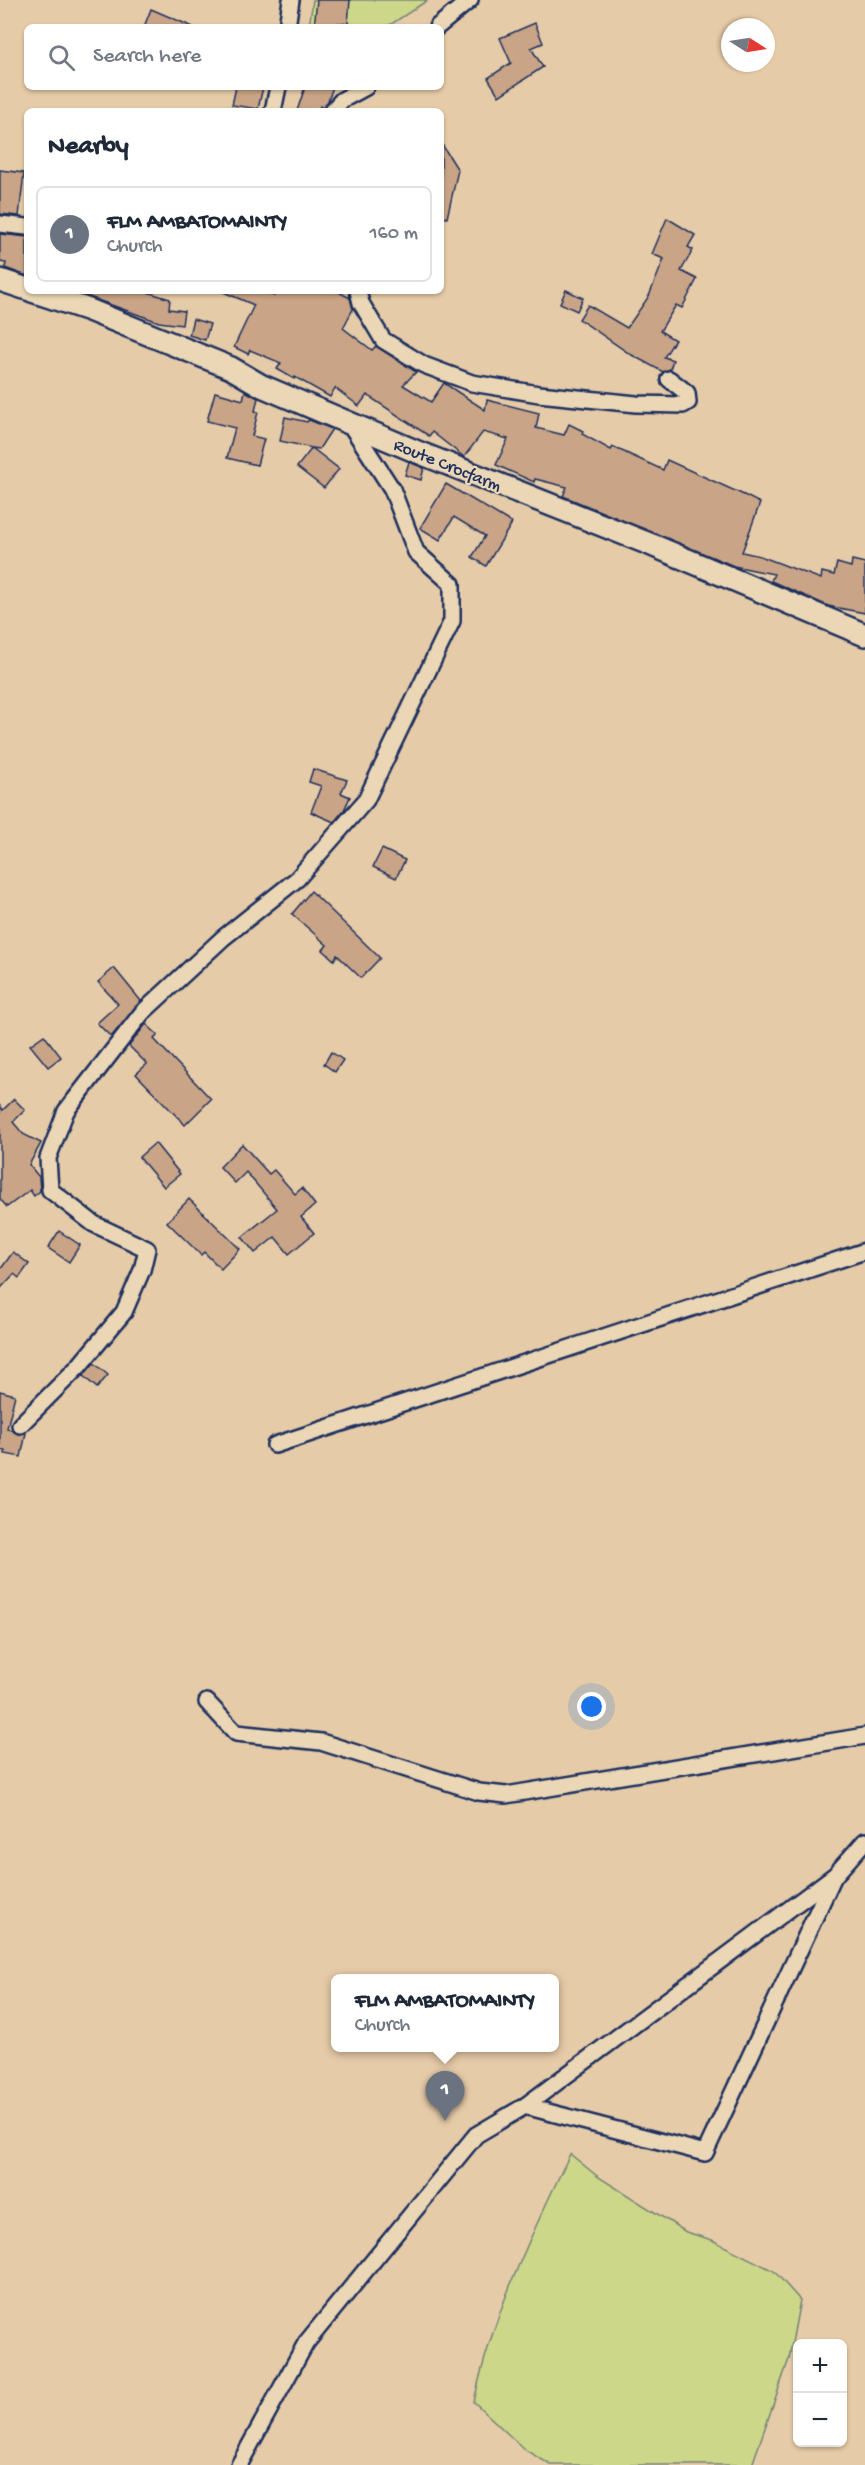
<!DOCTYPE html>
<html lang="en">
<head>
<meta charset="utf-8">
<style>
  body { margin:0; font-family:"Gochi Hand",sans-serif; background:#f2f2f3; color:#1f2937 }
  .controls { position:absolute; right:18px; bottom:18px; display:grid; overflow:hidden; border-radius:9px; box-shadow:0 2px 4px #0004 }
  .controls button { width:54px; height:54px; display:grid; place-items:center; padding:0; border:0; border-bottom:2px solid #e0e1e3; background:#fff; color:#1f2937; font:30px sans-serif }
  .compass { position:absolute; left:721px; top:18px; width:54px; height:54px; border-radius:50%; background:#fff; box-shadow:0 2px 4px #0004; rotate:102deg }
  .you { position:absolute; left:592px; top:1707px; width:21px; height:21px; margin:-15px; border:4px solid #fff; border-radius:50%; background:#1a73e8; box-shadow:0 0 0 9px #1a73e833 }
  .badge { display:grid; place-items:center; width:39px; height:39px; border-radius:50%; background:#0b8043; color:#fff; font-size:20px; font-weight:700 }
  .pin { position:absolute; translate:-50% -50px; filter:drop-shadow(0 2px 3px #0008) }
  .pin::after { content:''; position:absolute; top:32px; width:21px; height:18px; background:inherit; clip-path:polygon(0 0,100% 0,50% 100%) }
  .popup { position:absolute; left:331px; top:1974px; width:228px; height:78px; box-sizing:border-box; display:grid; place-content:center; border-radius:9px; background:#fff; filter:drop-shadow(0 2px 4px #0005); font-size:20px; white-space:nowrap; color:#747a83 }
  .popup b { font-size:22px; color:#1f2937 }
  .popup::after { content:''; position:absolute; left:50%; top:100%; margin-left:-12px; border:12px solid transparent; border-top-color:#fff }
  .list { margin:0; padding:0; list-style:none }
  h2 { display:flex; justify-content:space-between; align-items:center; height:78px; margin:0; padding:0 24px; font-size:26px }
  h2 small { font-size:20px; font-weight:400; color:#747a83 }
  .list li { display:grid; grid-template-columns:39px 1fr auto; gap:18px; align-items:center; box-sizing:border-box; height:96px; margin:0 12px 12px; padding:0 12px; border:2px solid #e0e1e3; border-radius:9px }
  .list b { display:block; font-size:22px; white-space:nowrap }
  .list p { margin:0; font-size:20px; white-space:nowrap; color:#747a83 }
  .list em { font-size:20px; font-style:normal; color:#747a83 }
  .icon { flex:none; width:33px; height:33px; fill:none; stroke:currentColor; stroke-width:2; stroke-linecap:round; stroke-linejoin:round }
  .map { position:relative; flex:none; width:865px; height:2465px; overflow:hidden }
  .search { position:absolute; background:#fff; box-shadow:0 2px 4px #0004; left:24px; top:24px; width:420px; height:66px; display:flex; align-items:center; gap:15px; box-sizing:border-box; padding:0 21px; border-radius:9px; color:#747a83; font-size:22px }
  .panel { position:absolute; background:#fff; box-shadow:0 2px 4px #0004; left:24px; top:108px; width:420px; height:186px; border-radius:9px }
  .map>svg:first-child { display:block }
  .green { fill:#ccd78a; stroke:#748374; stroke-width:1.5 }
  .building { fill:#caa486; stroke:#1b2f5e; stroke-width:1.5 }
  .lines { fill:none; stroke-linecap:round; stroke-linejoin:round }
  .street-casing { stroke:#1b2f5e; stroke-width:20 }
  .secondary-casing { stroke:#1b2f5e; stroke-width:26 }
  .street { stroke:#ebd7b5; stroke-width:15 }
  .secondary { stroke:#ebd7b5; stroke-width:21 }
  .labels { text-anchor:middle; stroke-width:4.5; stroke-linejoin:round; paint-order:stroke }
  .street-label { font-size:18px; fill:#1b2f5e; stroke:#ebd7b5 }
</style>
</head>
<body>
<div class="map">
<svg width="865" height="2465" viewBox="0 0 865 2465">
  <rect width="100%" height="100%" fill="#e6cba8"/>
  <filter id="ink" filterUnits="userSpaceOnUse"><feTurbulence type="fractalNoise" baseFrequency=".0167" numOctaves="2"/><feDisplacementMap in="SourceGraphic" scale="12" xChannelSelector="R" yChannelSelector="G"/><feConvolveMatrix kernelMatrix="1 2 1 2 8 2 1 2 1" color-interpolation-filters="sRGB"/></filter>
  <g filter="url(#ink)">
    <g class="green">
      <polygon points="313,0 428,0 387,27 309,27"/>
      <path d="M570,2154L597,2176L686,2232L712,2240L774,2271L800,2300L789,2359L752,2465H551L525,2450L474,2402C492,2315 532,2233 570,2154Z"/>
    </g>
    <g class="building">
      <polygon points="317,0 350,0 348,24 338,23 338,27 314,27"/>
      <polygon points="151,9 193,27 144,27"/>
      <polygon points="535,23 543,43 531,48 543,67 499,96 488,78 511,63 500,38"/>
      <polygon points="236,87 263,87 258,109 232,105"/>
      <polygon points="305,87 333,87 328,101 323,108 320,106 319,111 297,111"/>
      <polygon points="441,143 458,170 447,218 441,217"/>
      <polygon points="0,170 24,173 19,216 0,214"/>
      <polygon points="667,218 695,235 688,247 693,250 681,271 697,279 682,308 676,305 660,331 675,340 664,357 673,360 670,369 663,372 630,354 579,319 588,305 627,328 649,296 664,259 652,254"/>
      <polygon points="0,234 27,237 27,276 5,268 6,263 0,262"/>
      <polygon points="566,290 583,298 577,311 560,303"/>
      <polygon points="72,291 144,291 170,299 169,309 184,311 182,325 159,322"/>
      <polygon points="221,291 262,291 274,296 275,291 337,291 350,298 353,309 343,328 372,350 376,346 416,372 403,385 431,402 444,383 485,410 487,400 539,413 536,428 564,435 569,424 583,431 582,434 611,450 613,447 663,470 667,460 744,495 760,503 742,552 760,556 821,579 822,572 834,575 837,563 851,567 852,560 865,563 865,613 828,606 771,581 774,574 734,566 563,496 567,487 535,479 534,482 496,465 508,439 483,432 464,457 432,432 429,436 367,395 359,406 335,388 330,397 295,377 294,379 277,369 281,363 250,350 248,354 234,347 254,305"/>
      <polygon points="193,319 210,324 205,340 189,335"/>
      <polygon points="245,391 258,398 255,411 258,412 252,436 264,439 257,465 227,458 235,428 207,421 215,392 243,400"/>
      <polygon points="285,417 307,422 309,420 332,429 319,449 312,448 339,469 324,488 297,467 312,448 280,441"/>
      <polygon points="409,462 424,468 421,480 405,475"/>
      <polygon points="446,484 512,523 486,566 472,557 485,536 454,517 440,540 420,528"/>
      <polygon points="313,769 347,780 341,793 350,797 344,810 334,822 311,812 321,786 309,782"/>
      <polygon points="382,849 405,860 396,878 373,867"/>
      <polygon points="311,891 380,958 361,978 337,955 334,960 323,950 327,945 292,914"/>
      <polygon points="114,968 141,1001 111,1037 97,1023 118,1004 98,982"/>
      <polygon points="146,1024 158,1035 154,1039 211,1099 185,1125 136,1074 147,1064 129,1046"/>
      <polygon points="44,1035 61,1057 48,1067 30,1045"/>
      <polygon points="331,1052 343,1060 335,1072 324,1064"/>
      <polygon points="14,1099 25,1110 13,1122 23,1134 41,1143 29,1165 39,1177 40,1191 34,1196 30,1190 7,1207 0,1199 0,1106 3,1110"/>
      <polygon points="155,1143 180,1174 164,1187 139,1157"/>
      <polygon points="242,1144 269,1174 274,1170 295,1194 302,1188 315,1205 301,1217 314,1233 289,1254 275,1237 255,1253 242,1237 277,1209 246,1172 235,1183 220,1167"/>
      <polygon points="189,1199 240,1249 221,1269 204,1252 201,1255 167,1222"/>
      <polygon points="59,1231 80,1245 69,1262 48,1248"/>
      <polygon points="13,1252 29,1264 19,1278 14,1274 0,1289 0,1270"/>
      <polygon points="94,1363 108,1375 97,1388 83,1376"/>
      <polygon points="0,1391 15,1395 7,1428 18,1434 26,1433 21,1457 5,1454 5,1451 0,1450"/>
    </g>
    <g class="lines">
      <g class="street-casing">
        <g id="street">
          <polyline points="287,27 291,0"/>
          <polyline points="437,27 470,0"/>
          <polyline points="273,111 278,87"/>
          <polyline points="332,111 342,100 366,87"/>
          <polyline points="0,224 27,227"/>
          <polyline points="358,291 361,303 383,340 424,365 472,383 539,394 636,404 683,405 688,402 687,393 669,379"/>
          <polyline points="20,1425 79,1366 124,1312 142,1270 147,1249 94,1224 50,1190 48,1158 66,1111 142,1013 223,938 297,879 366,800 452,621 452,584 416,552 392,489 350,424"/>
          <polyline points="275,1445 865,1251"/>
          <polyline points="207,1702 236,1733 321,1742 479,1792 506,1795 865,1736"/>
          <polyline points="525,2106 705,2153 833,1878"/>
          <polyline points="239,2465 306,2343 476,2135 525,2106 835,1875 865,1841"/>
        </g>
      </g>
      <g class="secondary-casing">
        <g id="secondary">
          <polyline points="0,280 27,289"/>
          <polyline points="32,291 89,310 231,368 262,386 415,451 652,545 865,635"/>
        </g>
      </g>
      <use href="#street" class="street"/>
      <use href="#secondary" class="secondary"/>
    </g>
  </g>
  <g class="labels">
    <g class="street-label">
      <text transform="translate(448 464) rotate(22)" y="6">Route Crocfarm</text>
    </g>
  </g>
</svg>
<div class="controls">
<button>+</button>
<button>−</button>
</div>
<svg class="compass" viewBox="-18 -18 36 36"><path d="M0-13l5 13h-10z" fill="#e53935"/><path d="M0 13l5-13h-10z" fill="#747a83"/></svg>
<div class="you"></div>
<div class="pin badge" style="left:445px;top:2121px;background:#6b7280">1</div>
<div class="popup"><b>FLM AMBATOMAINTY</b>Church</div>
<div class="search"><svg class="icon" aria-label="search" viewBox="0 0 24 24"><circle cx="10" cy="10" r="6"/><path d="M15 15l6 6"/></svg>Search here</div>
<section class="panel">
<h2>Nearby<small></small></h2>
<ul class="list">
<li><span class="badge" style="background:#6b7280">1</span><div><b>FLM AMBATOMAINTY</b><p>Church</p></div><em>160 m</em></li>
</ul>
</section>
</div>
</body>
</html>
